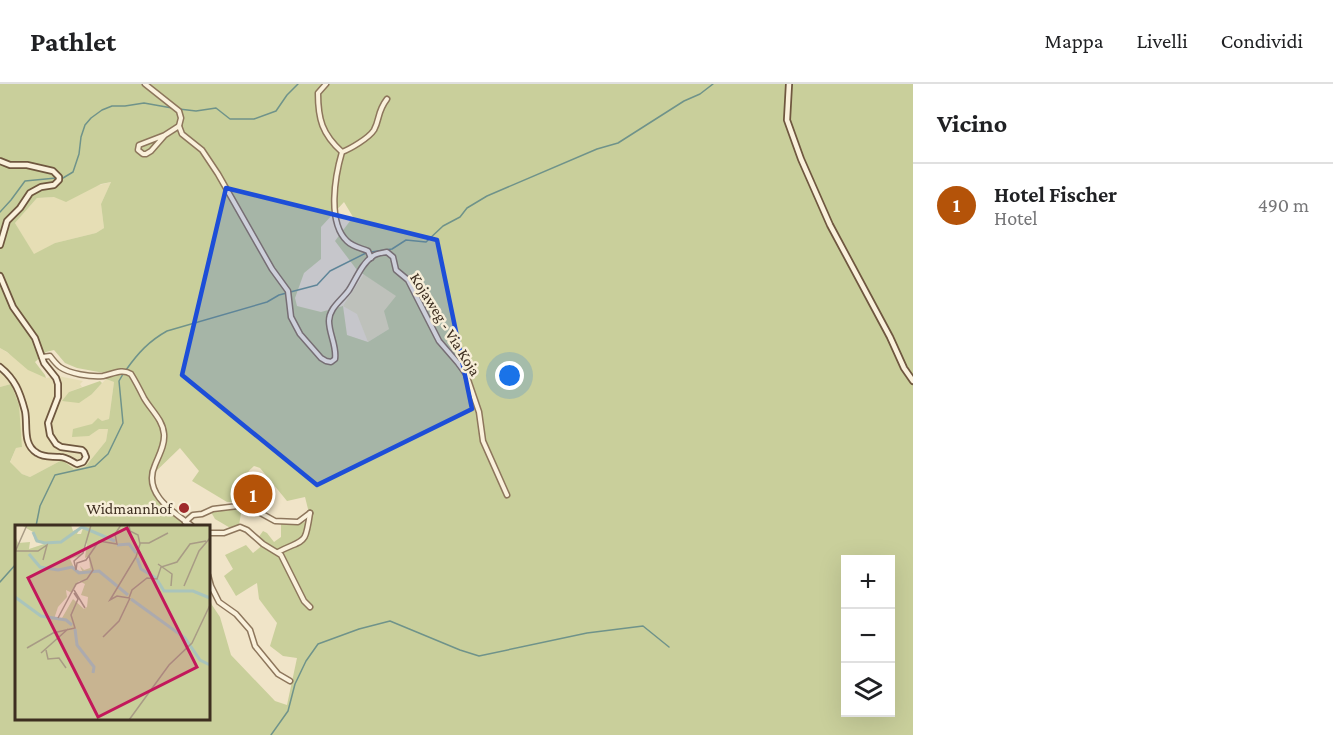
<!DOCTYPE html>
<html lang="it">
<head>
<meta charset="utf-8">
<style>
  body { margin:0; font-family:"Crimson Pro",serif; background:#f6f6f6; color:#202124 }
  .controls { position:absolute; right:18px; bottom:18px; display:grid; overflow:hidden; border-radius:0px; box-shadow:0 6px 24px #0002 }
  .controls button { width:54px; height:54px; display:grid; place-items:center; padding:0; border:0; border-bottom:2px solid #e0e0e0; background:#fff; color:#202124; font:30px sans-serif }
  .you { position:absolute; left:510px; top:292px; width:21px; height:21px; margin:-15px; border:4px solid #fff; border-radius:50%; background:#1a73e8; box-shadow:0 0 0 9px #1a73e833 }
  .badge { display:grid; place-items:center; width:39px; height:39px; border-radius:50%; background:#b45309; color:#fff; font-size:20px; font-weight:700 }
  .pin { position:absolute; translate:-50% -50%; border:3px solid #fff; box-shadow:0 2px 6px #0006 }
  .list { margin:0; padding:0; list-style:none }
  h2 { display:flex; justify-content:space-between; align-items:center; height:78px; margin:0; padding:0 24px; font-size:26px }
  h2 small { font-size:20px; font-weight:400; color:#757577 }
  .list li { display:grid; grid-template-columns:39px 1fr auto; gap:18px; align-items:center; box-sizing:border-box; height:84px; padding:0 24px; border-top:2px solid #e0e0e0 }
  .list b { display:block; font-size:22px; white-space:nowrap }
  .list p { margin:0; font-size:20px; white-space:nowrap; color:#757577 }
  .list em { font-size:20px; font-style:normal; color:#757577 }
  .icon { flex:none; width:33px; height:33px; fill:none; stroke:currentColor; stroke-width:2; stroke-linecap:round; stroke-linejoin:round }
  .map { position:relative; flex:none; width:913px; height:651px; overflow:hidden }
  header { display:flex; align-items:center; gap:36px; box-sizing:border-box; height:84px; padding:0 30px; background:#fff; border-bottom:2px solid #e0e0e0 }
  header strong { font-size:28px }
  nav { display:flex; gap:33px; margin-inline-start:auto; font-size:21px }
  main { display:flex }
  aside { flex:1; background:#fff }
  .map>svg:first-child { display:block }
  .farmland { fill:#e6deb5 }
  .green { fill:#c9cf9b; fill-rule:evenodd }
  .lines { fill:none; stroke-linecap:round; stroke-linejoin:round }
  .stream { stroke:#6f938a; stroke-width:1.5 }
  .street-casing { stroke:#8d765c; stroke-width:7 }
  .secondary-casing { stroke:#6f573f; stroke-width:8 }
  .street { stroke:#faf1dc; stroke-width:4 }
  .secondary { stroke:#faf1dc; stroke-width:4.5 }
  .marked { fill:#1d4ed8; fill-opacity:0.2; stroke:#1d4ed8; stroke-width:4.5; stroke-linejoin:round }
  .poi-dot { fill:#9e2a2b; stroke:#f7eed8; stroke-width:2 }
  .labels { text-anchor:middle; stroke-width:5; stroke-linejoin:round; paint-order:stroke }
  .street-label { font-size:16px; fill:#3d2e20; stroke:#f7eed8 }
  .poi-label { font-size:16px; fill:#3d2e20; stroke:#f7eed8; text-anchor:end }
  .inset-river { fill:none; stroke:#a9c4bc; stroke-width:3 }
  .inset-road { fill:none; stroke:#a89b85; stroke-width:1.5 }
  .view { fill:#c2185b; fill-opacity:0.15; stroke:#c2185b; stroke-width:3 }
  .inset-edge { fill:none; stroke:#3d2e20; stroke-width:3 }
</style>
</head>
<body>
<header>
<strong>Pathlet</strong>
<nav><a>Mappa</a><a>Livelli</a><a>Condividi</a></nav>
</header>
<main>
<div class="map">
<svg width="913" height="651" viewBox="0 0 913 651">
  <rect width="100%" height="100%" fill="#f0e4c8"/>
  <g class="farmland">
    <polygon points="111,98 101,120 104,144 96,149 55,159 34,171 15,139 37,114 54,113"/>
    <polygon points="364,190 397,212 389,245 368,258 357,230 343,222"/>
    <polygon points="0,264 46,294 58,292 83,297 80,300 82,303 69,308 92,310 106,295 114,298 109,335 102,337 89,352 99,344 108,345 106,357 85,383 74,385 62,376 30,393 22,390 10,379 16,364 22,363 11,300 0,303"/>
  </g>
  <g class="green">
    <path d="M0,0H913V651H0V303L11,300L19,321L22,363L16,364L10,378L22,390L30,393L62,376L74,385L85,383L106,357L108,345H99L89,352L72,353L73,345L92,340L98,334L102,337L109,335L114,298L106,295L104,289L77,284L65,279L54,266L46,268L35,278L45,291L46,294L28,286L7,268L0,264ZM111,98L101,120L104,144L96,149L55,159L34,170L15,139L37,114L54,113L66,118L101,100ZM344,118L353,133L335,157L357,186L396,212L384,227L389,245L368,258L347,251L343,222L321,228L297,222L295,214L304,189L321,175V143ZM180,364L199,387L192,397L227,418H237C239,404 242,392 254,382L260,384L287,417L305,413L311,437L294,440L281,439V453L274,458L267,449L263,447L258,454L264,460L253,469L246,461L225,471L233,485L224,492L236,512L257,499L259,515L277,539L270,562L283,572L297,574L287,621L275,617L231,571L220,533L212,521L209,513L208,634H16V442H190L158,411L151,392ZM846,476H890V628H846Z"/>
    <polygon points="100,297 102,299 92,310 79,319 62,317 69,308"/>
    <polygon points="229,424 242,424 239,441 232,445 215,435 211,428"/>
  </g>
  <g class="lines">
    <g class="stream">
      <polyline points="179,25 196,27 216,24 230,35 254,35 276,27 287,11 298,0"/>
      <polyline points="63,94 73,88 79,70 81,53 85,41 91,34 102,26 112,22 125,22 144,19 172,24"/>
      <polyline points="0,128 11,116 25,97 56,94"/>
      <polyline points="371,168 392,165 406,156 426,158 443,142 460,133 467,124 487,112 597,65 618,59 684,17 700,10 713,0"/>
      <path d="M126,286C138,269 149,257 167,247L267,218L279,211L317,201L330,187L366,169"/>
      <polyline points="36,442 40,422 55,391 95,382 108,370 123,339 119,297 123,290"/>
      <polyline points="0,498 16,480"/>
      <polyline points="271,651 288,627 295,600 306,577 318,560 359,545 390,537 460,566 479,572 587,549 643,542 669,563"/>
    </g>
    <g class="street-casing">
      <g id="street">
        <path d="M145,0L179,27L181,34L179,42L182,50L202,66L218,90L272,185L288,207L291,233L300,250L321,274L326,277L331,278L335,275C337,262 329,250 329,237C329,224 342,216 349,206C356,195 362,179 373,172C377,169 382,169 387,168L393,173L396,186L408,196L439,257L458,279L466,290L479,328L483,357L507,411"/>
        <path d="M326,0L318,9C318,35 322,50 342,68C335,92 327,138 347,157C353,163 361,164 368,167L371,174"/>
        <polyline points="165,51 139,61 138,66 143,70 146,70 151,67 165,51 179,42"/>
        <path d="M342,68C350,65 369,54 374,46C380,35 377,28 387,15"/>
        <path d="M42,273L50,272C53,276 56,280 60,283C70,290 90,293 103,292C113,290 122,284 131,290C136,298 140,306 144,314C151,326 163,336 164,350C165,361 159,371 155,381C142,409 173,428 192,442"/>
        <polyline points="185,438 193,431 202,430 213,425 238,422 255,426 275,437 298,438 310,429"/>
        <polyline points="208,449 224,449 240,443 247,446 263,460 281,471 304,517 310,523"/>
        <path d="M278,468C305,454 305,463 310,429"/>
        <polyline points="208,491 211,502 219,518 236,530 250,546 255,562 278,590 290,597"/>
      </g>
    </g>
    <g class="secondary-casing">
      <g id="secondary">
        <polyline points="789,0 787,36 801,75 830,141 890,253 904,284 913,297"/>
        <polyline points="0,77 10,81 27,81 53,87 59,93 59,96 54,101 41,103 30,109 20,124 7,137 0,161"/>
        <path d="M0,192L13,223L35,254L44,279L56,294L58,300V313L48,339L50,351L56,360L61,363L82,366L84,368L86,373L83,378L77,380C71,377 66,373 60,373C52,372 44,374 37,369C22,360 28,341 25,327C20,308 15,295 0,283"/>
      </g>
    </g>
    <use href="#street" class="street"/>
    <use href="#secondary" class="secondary"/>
  </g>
  <path class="marked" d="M226,104L437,156L472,325L317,401L182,291Z"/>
  <circle class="poi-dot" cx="184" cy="424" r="6"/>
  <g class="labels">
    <g class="street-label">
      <text transform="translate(446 240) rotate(58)" y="6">Kojaweg - Via Koja</text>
    </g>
    <g class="poi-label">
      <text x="172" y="430">Widmannhof</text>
    </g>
  </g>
  <g transform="translate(15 441)">
    <rect width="195" height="195" fill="#f0e4c8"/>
    <path d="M6,0H56L58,6L65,3L62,9H66L69,0H195V195H0V11L3,18L15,17L14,24L29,19L20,16L18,7ZM72,17L70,33L74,31L75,43L69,45L65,41L67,46L60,45L55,34L64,31ZM64,56L70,59L66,70L73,72L72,82L69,84L58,74L47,93L39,94L43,82L52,72L51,65L57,68Z" fill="#c9cf9b" fill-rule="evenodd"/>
    <path class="inset-river" d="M18,7L22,16L30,18L46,17L67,2L100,16M102,20L114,19L121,28M14,29L25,42L43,45L57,42L64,48L84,46L113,70M122,33L126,44L141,53L149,66H178L195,73M0,72L26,91L51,95L57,100M116,74L170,113L185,135L195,140M60,104L62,120L79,142L78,148"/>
    <path class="inset-road" d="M76,0L68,28L59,36L61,45L62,38L71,35L84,16L102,19L100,9L106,0M114,0L115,6L123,10L125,19L121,32L95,75L102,71L114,73L117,65L132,53L142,54L146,42L162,37L175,19L191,16M125,18H134L153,8M1,26H23L32,20L28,35M0,27L12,0M143,39L157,49L156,61M169,61L184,26L195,13M59,65L70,83M43,93L61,59L72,54L78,45L74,31M88,112L104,96L115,73M12,123L38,108L60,103L56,90L63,74L59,68M31,125L33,134L44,133L51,143M26,128L53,104M114,195L154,140L177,118L195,80"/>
    <path class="view" d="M112,3L182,142L83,192L13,53Z"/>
    <rect width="195" height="195" class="inset-edge"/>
  </g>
</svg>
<div class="controls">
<button>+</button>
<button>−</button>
<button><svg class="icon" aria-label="layers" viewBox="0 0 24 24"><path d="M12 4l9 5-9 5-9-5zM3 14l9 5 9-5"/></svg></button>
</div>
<div class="you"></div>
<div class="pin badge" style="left:253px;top:410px">1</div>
</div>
<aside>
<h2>Vicino<small></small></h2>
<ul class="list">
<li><span class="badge">1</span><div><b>Hotel Fischer</b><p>Hotel</p></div><em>490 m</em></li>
</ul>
</aside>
</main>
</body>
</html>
